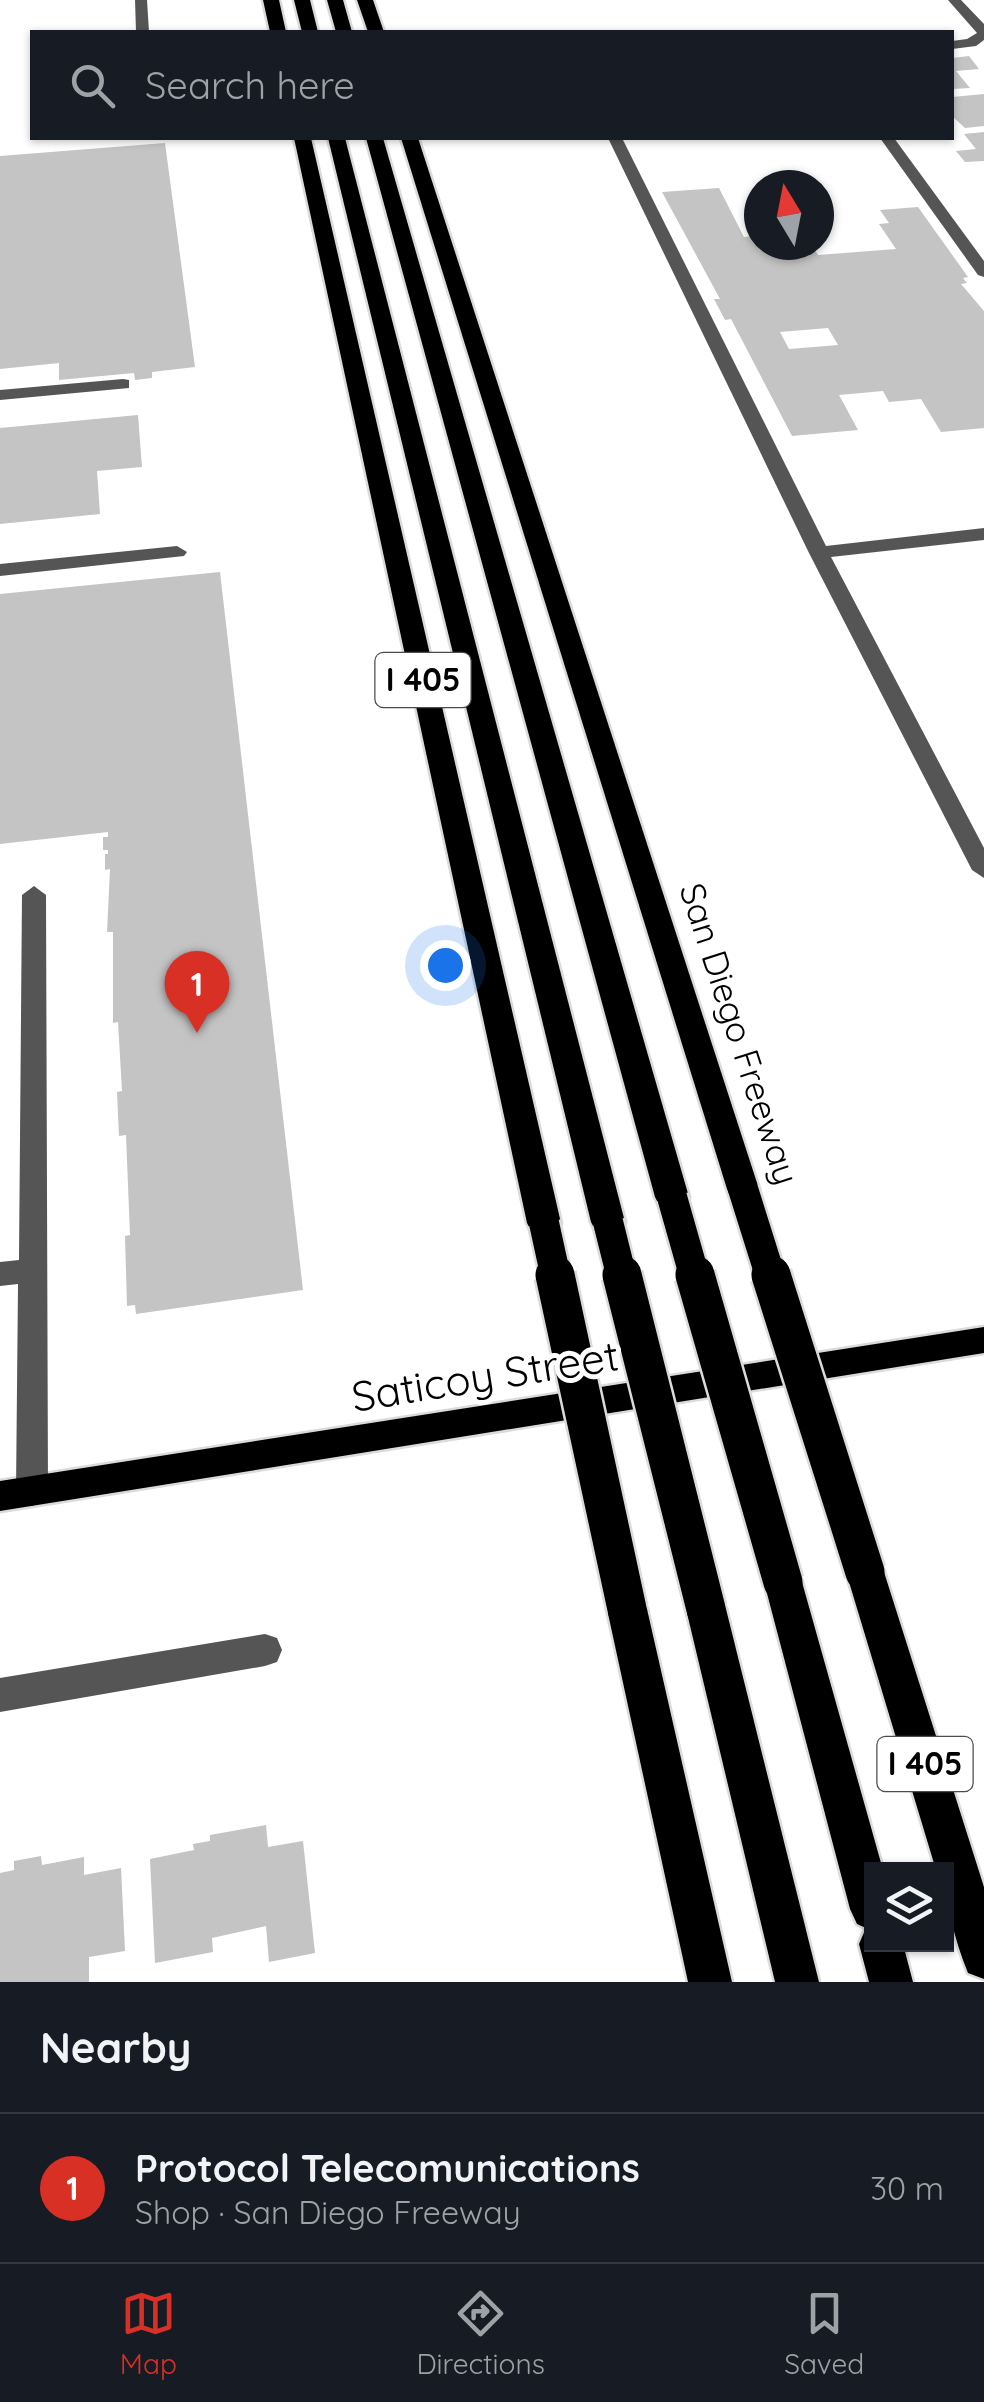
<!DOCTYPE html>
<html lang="en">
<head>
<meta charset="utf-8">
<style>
  body { margin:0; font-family:Quicksand,sans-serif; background:#242831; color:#f1f3f6 }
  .controls { position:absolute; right:30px; bottom:30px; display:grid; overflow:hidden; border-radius:0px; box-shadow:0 2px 8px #0004 }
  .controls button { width:90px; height:90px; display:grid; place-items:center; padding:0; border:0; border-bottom:2px solid #363941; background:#171b24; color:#f1f3f6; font:50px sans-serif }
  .compass { position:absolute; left:744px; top:170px; width:90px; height:90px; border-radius:50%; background:#171b24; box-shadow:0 2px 8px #0004; rotate:350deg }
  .you { position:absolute; left:445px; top:965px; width:35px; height:35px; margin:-25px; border:8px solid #fff; border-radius:50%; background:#1a73e8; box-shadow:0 0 0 15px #1a73e833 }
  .badge { display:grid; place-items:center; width:65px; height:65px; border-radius:50%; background:#d93025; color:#fff; font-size:32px; font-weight:700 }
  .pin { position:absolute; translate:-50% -82px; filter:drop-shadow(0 2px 5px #0008) }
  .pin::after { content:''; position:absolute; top:52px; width:35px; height:30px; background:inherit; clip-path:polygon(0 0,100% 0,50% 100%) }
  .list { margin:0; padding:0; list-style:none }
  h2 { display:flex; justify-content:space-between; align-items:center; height:130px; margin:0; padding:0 40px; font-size:42px }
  h2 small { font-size:32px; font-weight:400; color:#9ea1a6 }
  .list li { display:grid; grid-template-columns:65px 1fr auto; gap:30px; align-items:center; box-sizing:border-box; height:150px; padding:0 40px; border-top:2px solid #363941 }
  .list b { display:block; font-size:38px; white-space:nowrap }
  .list p { margin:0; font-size:32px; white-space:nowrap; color:#9ea1a6 }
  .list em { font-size:32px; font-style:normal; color:#9ea1a6 }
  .icon { flex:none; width:55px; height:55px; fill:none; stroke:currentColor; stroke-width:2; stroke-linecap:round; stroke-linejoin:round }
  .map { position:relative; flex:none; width:984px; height:1982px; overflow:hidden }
  .search { position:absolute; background:#171b24; box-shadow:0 2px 8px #0004; left:30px; right:30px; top:30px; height:110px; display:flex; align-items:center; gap:25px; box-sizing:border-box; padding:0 35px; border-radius:0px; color:#9ea1a6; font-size:38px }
  .sheet { height:280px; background:#171b24 }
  nav { display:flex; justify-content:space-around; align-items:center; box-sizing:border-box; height:140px; border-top:2px solid #363941; background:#171b24; font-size:28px; color:#9ea1a6 }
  nav a { display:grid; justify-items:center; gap:5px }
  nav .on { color:#d93025 }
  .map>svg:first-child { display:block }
  .building { fill:#c4c4c4; fill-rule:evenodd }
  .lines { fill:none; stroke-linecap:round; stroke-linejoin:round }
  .major-casing { stroke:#dbdbdb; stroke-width:5 }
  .highway-casing { stroke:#dbdbdb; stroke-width:5 }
  .minor { fill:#555; fill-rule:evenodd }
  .major { fill:#000; fill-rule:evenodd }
  .highway { fill:#000; fill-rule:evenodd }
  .highway-bridge-far1-casing { stroke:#dbdbdb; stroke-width:35; stroke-linecap:butt }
  .highway-bridge-casing { stroke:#dbdbdb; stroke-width:44; stroke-linecap:butt }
  .highway-bridge-far1 { stroke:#000; stroke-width:30 }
  .highway-bridge { stroke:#000; stroke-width:39 }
  .labels { text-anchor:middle; stroke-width:10; stroke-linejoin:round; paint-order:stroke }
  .shield { fill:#fff; stroke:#4c4c4c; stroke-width:2.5 }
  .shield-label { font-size:32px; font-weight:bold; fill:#000 }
  .street-label { font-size:35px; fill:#000; stroke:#fff }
  .near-street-label { font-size:42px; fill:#000; stroke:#fff }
</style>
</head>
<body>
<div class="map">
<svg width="984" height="1982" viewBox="0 0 984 1982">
  <rect width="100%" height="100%" fill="#fff"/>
  <g class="building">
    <polygon points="969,56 979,69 956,71 970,88 952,89 952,58"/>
    <polygon points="984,94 984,126 965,128 952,116 952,97"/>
    <polygon points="984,132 984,161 965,162 956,151 976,149 964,134"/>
    <polygon points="165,143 195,367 152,372 152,378 135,380 134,373 59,380 59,363 0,369 0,156"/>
    <path d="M719,188L744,237L759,235V245H812L818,255L896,249L879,224L889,223L880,210L918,207L968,277L963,278L967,283L961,284L984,311V428L941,432L921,399L889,402L883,391L839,395L858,430L792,436L731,319L725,320L714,299H720L662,192ZM828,328L838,345L789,349L780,332Z"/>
    <polygon points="138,415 142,467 97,471 100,514 0,524 0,428"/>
    <polygon points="220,572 303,1290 136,1314 135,1305 127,1306 125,1236 130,1235 126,1135 119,1136 117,1092 122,1091 118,1022 113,1023 113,932 107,932 110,869 105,870 105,854 108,854 108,850 103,850 103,837 108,837 108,832 0,844 0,594"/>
    <polygon points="266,1825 268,1847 303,1841 315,1953 269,1962 266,1926 212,1938 213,1952 155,1963 150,1859 194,1850 193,1844 210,1841 210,1835"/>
    <polygon points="41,1856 42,1865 84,1857 84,1875 121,1868 125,1951 89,1957 89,1982 0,1982 0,1873 14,1870 14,1861"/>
  </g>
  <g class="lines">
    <g class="major-casing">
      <polygon id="major" points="984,1327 984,1353 0,1511 0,1481"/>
    </g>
    <g class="highway-casing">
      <g id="highway">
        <polygon points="263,0 279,0 286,32 270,32"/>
        <polygon points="294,0 310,0 318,32 302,32"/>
        <polygon points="327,0 343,0 352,32 336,32"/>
        <polygon points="357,0 373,0 384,32 368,32"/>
        <polygon points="294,138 311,138 561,1223 556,1233 544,1237 532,1233 527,1223"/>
        <polygon points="328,138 345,138 625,1222 620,1232 608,1236 596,1232 591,1222"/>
        <polygon points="366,138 383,138 689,1197 684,1207 672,1211 660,1207 655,1197"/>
        <polygon points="401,138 418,138 759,1189 755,1199 743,1203 731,1199 727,1189"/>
        <path d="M865,1553L879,1559L884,1572L984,1887V1979L968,1973C954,1938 946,1906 946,1870H936L846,1572L851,1559Z"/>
        <polygon points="783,1563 797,1569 802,1582 883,1870 872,1870 872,1944 903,1944 913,1982 869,1982 859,1944 866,1928 857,1924 850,1909 764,1582 769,1569"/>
        <polygon points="627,1590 641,1595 647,1609 732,1982 688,1982 607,1609 613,1595"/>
        <polygon points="706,1590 720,1595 726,1609 819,1982 775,1982 686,1609 692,1595"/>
      </g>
    </g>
    <g class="minor">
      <polygon points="135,0 147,0 149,32 136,32"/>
      <polygon points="948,0 961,0 984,24 984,40 976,46 952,49 952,41 967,39 977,33"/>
      <polygon points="608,138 622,138 826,546 984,528 984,540 831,557 984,848 984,878 972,870 809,553"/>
      <polygon points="880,138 894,138 984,261 984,277 978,275"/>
      <polygon points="123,379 129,380 129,388 0,400 0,390"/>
      <polygon points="177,546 187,552 184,556 0,576 0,564"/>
      <polygon points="34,886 46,895 48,1491 43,1501 32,1506 21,1501 16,1491 18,1284 0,1286 0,1262 19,1260 22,895"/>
      <polygon points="265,1634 277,1638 282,1650 277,1662 265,1666 0,1712 0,1678"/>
    </g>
    <use href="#major" class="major"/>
    <use href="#highway" class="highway"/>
    <g class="highway-bridge-far1-casing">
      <g id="highway-bridge-far1">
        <polyline points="743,1189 771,1278"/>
        <polyline points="672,1197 695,1278"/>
        <polyline points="608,1222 622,1278"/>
        <polyline points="544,1223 556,1278"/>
      </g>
    </g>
    <g class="highway-bridge-casing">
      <g id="highway-bridge">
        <polyline points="555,1275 627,1609"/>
        <polyline points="622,1275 706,1609"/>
        <polyline points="695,1275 783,1582"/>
        <polyline points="771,1275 865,1572"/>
      </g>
    </g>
    <use href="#highway-bridge-far1" class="highway-bridge-far1"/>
    <use href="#highway-bridge" class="highway-bridge"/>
  </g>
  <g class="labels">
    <g class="shield">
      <rect x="375.5" y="653" width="95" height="54" rx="8"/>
      <rect x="877.5" y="1737" width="95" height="54" rx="8"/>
    </g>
    <g class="shield-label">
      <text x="423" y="691">I 405</text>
      <text x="925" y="1775">I 405</text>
    </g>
    <g class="street-label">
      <text transform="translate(739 1034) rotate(72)" y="12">San Diego Freeway</text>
    </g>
    <g class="near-street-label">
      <text transform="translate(485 1376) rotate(-9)" y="15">Saticoy Street</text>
    </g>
  </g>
</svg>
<div class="controls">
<button><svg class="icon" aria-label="layers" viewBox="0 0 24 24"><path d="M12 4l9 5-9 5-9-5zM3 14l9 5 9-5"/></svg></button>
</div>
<svg class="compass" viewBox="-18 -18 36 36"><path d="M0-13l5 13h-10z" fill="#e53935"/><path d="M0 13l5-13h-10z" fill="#9ea1a6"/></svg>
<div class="you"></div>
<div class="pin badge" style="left:197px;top:1033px">1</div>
<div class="search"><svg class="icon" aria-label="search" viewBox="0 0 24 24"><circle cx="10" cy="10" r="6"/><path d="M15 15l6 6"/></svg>Search here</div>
</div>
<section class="sheet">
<h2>Nearby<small></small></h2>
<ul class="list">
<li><span class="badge">1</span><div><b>Protocol Telecomunications</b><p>Shop · San Diego Freeway</p></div><em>30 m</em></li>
</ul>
</section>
<nav>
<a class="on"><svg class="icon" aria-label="map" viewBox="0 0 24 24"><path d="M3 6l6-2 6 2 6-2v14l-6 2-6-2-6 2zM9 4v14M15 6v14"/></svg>Map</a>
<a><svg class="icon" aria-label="directions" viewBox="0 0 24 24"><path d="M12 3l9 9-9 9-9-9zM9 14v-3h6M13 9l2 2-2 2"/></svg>Directions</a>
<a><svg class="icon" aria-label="saved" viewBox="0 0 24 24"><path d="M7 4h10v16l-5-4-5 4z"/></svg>Saved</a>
</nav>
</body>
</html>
